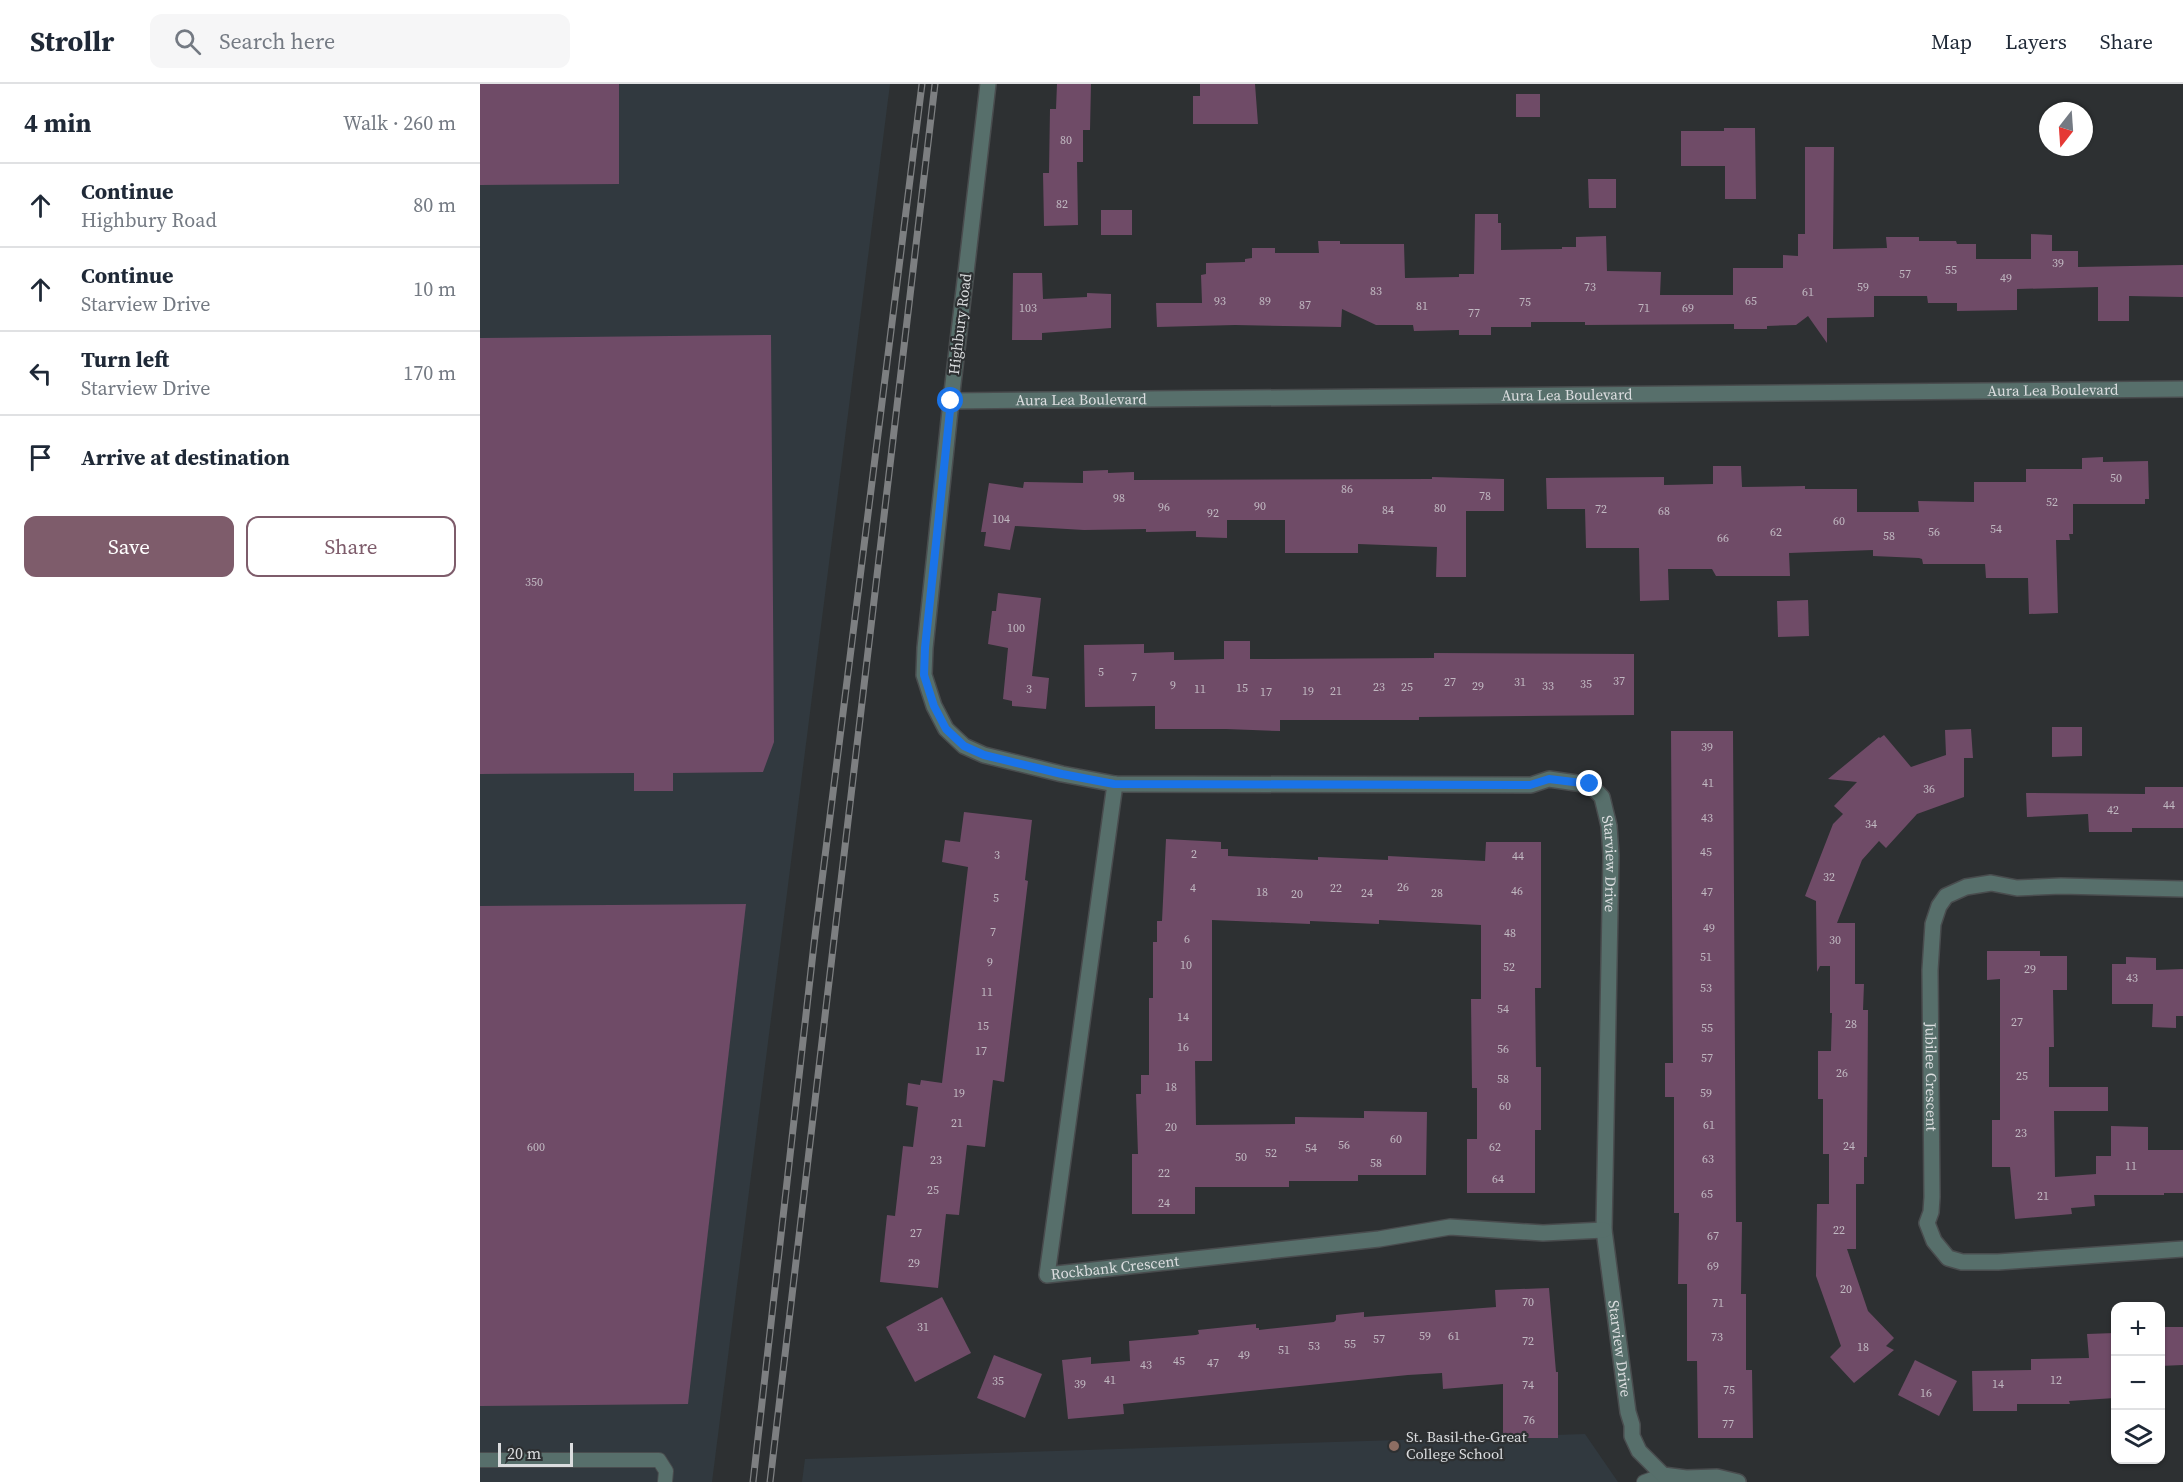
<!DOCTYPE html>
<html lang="en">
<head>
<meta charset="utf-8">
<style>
  body { margin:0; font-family:"Source Serif 4",serif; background:#f6f6f7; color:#1f2937 }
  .controls { position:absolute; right:18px; bottom:18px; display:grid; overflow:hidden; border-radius:12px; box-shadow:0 2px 4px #0004 }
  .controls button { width:54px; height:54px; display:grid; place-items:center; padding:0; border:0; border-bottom:2px solid #e0e1e3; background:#fff; color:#1f2937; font:30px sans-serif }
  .compass { position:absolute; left:1559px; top:18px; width:54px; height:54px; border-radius:50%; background:#fff; box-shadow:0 2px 4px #0004; rotate:197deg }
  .scale { position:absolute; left:18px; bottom:15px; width:75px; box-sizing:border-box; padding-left:6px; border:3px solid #dbdddf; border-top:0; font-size:16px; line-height:21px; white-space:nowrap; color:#dbdddf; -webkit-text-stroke:4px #2d3032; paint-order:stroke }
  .stop { position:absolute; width:18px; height:18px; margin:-14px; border:4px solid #1a73e8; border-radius:50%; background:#fff }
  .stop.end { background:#1a73e8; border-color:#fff; box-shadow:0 2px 6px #0008 }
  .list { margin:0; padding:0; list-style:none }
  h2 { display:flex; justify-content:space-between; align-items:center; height:78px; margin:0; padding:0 24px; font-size:26px }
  h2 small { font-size:20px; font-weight:400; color:#747a83 }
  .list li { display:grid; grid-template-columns:39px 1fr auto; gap:18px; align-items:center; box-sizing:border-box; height:84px; padding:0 24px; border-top:2px solid #e0e1e3 }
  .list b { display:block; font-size:22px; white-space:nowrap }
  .list p { margin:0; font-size:20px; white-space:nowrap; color:#747a83 }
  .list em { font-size:20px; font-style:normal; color:#747a83 }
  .actions { display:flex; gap:12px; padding:18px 24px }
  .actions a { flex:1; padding:14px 0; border:2px solid #7e5c6b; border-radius:12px; text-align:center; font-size:21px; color:#7e5c6b }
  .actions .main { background:#7e5c6b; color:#fff }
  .icon { flex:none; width:33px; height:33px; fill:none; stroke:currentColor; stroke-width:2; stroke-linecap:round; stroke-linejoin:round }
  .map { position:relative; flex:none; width:1703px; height:1398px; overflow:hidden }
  header { display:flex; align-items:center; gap:36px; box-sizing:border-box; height:84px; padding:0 30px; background:#fff; border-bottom:2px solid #e0e1e3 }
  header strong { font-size:28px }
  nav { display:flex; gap:33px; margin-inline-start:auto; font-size:21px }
  .search { width:420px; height:54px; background:#f6f6f7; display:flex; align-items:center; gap:15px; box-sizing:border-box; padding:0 21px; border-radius:12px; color:#747a83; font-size:22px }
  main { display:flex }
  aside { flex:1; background:#fff }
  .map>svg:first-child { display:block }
  .built { fill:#31393f }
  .building { fill:#6f4b67 }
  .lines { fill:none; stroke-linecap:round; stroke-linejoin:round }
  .lane-casing { stroke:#494c4e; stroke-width:16 }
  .street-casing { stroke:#494c4e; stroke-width:18 }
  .lane { stroke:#576f6b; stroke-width:14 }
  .street { stroke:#576f6b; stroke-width:15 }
  .rail-casing { stroke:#7d7f81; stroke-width:7 }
  .rail { stroke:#2d3032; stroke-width:4.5; stroke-dasharray:14; stroke-linecap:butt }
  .route { stroke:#1a73e8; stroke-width:8 }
  .education-dot { fill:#8d6e63; stroke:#2d3032; stroke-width:2 }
  .labels { text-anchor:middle; stroke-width:4.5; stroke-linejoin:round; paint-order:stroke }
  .number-label { font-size:12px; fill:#c0b8c1 }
  .street-label { font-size:15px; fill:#dbdddf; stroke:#2d3032 }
  .poi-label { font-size:15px; fill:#dbdddf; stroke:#2d3032; text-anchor:start }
</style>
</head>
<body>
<header>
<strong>Strollr</strong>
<div class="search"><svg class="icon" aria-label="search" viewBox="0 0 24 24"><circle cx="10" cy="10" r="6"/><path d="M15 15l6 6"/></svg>Search here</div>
<nav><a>Map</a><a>Layers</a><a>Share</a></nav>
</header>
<main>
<aside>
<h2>4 min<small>Walk · 260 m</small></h2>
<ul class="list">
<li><svg class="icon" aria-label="ahead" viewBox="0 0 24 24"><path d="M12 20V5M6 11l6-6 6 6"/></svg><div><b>Continue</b><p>Highbury Road</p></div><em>80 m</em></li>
<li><svg class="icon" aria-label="ahead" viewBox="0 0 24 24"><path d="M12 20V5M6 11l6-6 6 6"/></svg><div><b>Continue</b><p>Starview Drive</p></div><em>10 m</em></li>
<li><svg class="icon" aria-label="left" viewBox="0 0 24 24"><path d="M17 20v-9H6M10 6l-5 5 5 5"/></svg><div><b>Turn left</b><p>Starview Drive</p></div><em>170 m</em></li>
<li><svg class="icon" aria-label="arrive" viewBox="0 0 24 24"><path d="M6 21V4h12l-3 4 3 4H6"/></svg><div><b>Arrive at destination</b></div></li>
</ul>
<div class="actions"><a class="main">Save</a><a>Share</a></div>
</aside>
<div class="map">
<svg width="1703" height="1398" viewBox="0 0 1703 1398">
  <rect width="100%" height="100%" fill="#2d3032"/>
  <g class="built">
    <polygon points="0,0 410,0 232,1398 0,1398"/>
    <polygon points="1105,1350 1138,1398 322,1398 325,1375"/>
  </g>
  <g class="building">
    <polygon points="0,0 139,0 139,100 0,101"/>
    <polygon points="577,0 611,0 610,46 603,46 603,78 597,78 598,141 564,142 563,89 569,89 570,25 576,25"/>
    <polygon points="720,0 775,0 778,40 713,40 713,12 720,12"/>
    <rect x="1036" y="10" width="24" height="23"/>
    <polygon points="1244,44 1275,44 1276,115 1245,115 1245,82 1201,82 1201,47 1244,47"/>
    <polygon points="1325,63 1354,63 1353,165 1407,164 1406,153 1439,153 1439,157 1476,157 1477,160 1496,160 1496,175 1551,175 1551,150 1572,151 1572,167 1598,167 1598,183 1703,181 1703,213 1649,212 1649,237 1618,237 1618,203 1537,205 1537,226 1477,227 1477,219 1448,219 1447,212 1394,212 1394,233 1347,234 1347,259 1328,232 1316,241 1287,242 1287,245 1254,245 1254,240 1105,241 1105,238 1051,238 1051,243 1011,243 1011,251 979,251 979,246 934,247 933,241 896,241 862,225 861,243 755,241 677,243 676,219 722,219 721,191 726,190 726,179 765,178 765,175 772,174 772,164 795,164 795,169 839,169 838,157 860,157 860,160 924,160 925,194 979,193 979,190 994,190 995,130 1018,130 1018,139 1021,139 1021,166 1082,165 1082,163 1096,163 1096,153 1126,152 1127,187 1181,188 1180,211 1253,211 1253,184 1303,184 1303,171 1318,172 1318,150 1325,150"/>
    <polygon points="1108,95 1136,95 1136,124 1109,124"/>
    <rect x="621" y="126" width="31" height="25"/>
    <polygon points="533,189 562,189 563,215 607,213 607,209 631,210 631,244 562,249 562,256 532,256"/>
    <polygon points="291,251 294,658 283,688 193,689 193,707 154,707 154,689 0,690 0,254"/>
    <polygon points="1623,373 1623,378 1668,377 1669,415 1665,415 1665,420 1593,420 1593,450 1589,450 1590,456 1576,456 1578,529 1549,530 1548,494 1506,494 1505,480 1443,480 1442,475 1439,474 1393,472 1393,466 1309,469 1310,492 1236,492 1232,485 1188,485 1189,516 1160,517 1159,464 1106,464 1105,425 1067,425 1066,394 1184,393 1184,401 1233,400 1233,382 1261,382 1262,403 1325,402 1325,405 1377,405 1377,428 1439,428 1438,417 1494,418 1494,398 1546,398 1546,385 1602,385 1602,374"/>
    <polygon points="628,386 628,389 654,388 654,396 952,395 952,393 1024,395 1024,427 986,427 986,493 956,493 957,463 878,460 878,469 805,469 805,436 747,436 747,454 716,453 716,447 666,448 666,445 604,446 535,442 530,466 504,462 506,448 501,448 509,399 543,404 544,398 546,398 603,399 603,387"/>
    <polygon points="518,509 561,514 552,592 569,594 566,625 532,622 532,617 523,615 528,564 508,560 512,527 516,527"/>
    <polygon points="1328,516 1329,552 1298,553 1297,517"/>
    <polygon points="744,557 770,557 770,575 954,574 954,569 1154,570 1154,631 939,633 939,636 800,636 800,647 746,645 675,645 675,622 605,623 604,561 664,560 664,569 694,568 694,576 744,575"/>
    <polygon points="1572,643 1602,643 1602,672 1572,673"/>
    <polygon points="1491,645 1493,674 1484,674 1484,713 1437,730 1406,764 1399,757 1382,776 1357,839 1375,839 1375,900 1384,900 1383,926 1388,926 1387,1073 1384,1073 1384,1100 1376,1100 1376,1165 1367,1165 1388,1227 1414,1254 1406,1262 1414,1266 1374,1299 1350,1273 1361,1262 1336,1192 1337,1120 1349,1120 1349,1070 1343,1070 1343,1015 1338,1015 1338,967 1351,967 1352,929 1350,929 1350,882 1340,882 1337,888 1336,817 1325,812 1353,740 1363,730 1354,722 1377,698 1348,695 1399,653 1400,654 1404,651 1431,683 1466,671 1465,646"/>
    <polygon points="1191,647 1253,647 1256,1138 1262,1138 1261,1210 1266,1210 1266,1286 1272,1286 1273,1354 1218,1354 1217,1277 1207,1277 1207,1200 1198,1200 1199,1129 1194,1129 1194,1013 1185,1013 1185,979 1193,979"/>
    <polygon points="1665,703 1703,703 1703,744 1652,744 1652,748 1609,748 1608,730 1547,733 1546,709 1665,710"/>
    <polygon points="484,728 552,736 545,796 548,797 524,998 513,996 505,1063 487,1061 479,1131 466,1130 458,1204 400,1198 407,1131 415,1132 423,1062 433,1063 438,1023 426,1021 428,999 440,1001 441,996 462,999 488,783 462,778 465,756 480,758"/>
    <polygon points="686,755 741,758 741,765 748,765 748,772 838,776 838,773 908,776 908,772 1005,777 1006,758 1061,758 1061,904 1055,904 1056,983 1061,983 1061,1046 1055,1046 1055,1109 987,1109 987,1055 997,1055 997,1004 992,1004 991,915 1001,915 1001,841 899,836 899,840 830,837 830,840 732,836 732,977 715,977 716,1041 815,1040 815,1033 884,1034 884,1027 947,1028 946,1091 878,1091 878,1097 809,1097 809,1103 715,1103 715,1130 652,1130 652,1070 658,1070 656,1010 661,1010 661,991 669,991 669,914 673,914 673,858 677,858 677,837 682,837"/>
    <polygon points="266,820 208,1320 0,1322 0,822"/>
    <polygon points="1507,867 1560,867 1560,872 1587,872 1587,906 1573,906 1574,963 1569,963 1569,1003 1628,1003 1628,1027 1574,1027 1575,1093 1616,1090 1616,1072 1631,1072 1631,1042 1668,1043 1668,1066 1703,1066 1703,1109 1684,1109 1684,1111 1614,1111 1615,1122 1591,1124 1592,1130 1535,1135 1530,1083 1512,1083 1512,1036 1520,1036 1520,895 1507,896"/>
    <polygon points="1646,873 1676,874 1676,886 1703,885 1703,932 1696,932 1696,944 1672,943 1673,920 1632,920 1632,880 1646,880"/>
    <polygon points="1069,1204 1076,1288 1078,1288 1078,1354 1023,1354 1023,1300 963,1305 962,1289 928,1291 643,1320 644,1330 588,1335 582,1276 611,1273 611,1280 650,1277 649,1257 716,1251 719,1250 718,1246 776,1240 776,1244 779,1244 779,1246 854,1238 856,1236 856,1231 884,1228 884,1233 1016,1223 1015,1206"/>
    <polygon points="462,1213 491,1269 435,1298 406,1243"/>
    <polygon points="1680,1243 1703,1243 1703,1281 1680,1282"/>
    <polygon points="1635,1249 1635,1314 1589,1317 1590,1320 1537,1320 1537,1327 1493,1327 1492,1287 1551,1286 1551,1275 1609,1274 1607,1250"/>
    <polygon points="514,1271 562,1290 545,1334 497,1314"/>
    <polygon points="1435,1276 1477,1297 1459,1332 1418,1311"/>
  </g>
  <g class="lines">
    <g class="lane-casing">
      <g id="lane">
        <polyline points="0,1376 179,1376 186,1387 185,1398"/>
        <polyline points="1164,1398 1183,1391"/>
      </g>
    </g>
    <g class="street-casing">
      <g id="street">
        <path id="s1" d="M508,0L471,317L445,564L444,591L454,622L466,645L484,662L504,671L582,690L635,700L1051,701L1069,695L1110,701L1122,713L1129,742L1131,771L1124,1146L1148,1328L1152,1341V1352L1159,1367L1183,1391L1206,1394L1237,1393L1258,1398"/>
        <path id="s2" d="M471,317L1703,305"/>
        <path id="s3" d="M635,700L567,1191L899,1155L970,1143L1063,1149L1124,1146"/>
        <path id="s4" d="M1703,805L1581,802L1537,804L1511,799L1486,803L1466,812L1459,822L1453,840L1450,886L1452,1113L1451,1128L1447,1139L1454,1157L1468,1174L1482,1178H1518L1703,1165"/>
      </g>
    </g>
    <use href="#lane" class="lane"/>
    <use href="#street" class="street"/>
    <g class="rail-casing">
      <g id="rail">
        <polyline points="273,1398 334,860 442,0"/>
        <polyline points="290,1398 455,0"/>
      </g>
    </g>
    <use href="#rail" class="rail"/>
  </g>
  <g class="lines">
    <polyline class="route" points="471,317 445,564 444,591 454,622 466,645 484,662 504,671 582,690 634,700 1050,701 1069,695 1110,700"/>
  </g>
  <circle class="education-dot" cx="914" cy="1362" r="6"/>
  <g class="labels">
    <g class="number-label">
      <text x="586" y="60">80</text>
      <text x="582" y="124">82</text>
      <text x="1578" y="183">39</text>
      <text x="1471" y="190">55</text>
      <text x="1425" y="194">57</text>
      <text x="1526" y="198">49</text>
      <text x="1110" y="207">73</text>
      <text x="1383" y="207">59</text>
      <text x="896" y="211">83</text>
      <text x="1328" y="212">61</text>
      <text x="740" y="221">93</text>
      <text x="785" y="221">89</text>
      <text x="1271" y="221">65</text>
      <text x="1045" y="222">75</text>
      <text x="825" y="225">87</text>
      <text x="942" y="226">81</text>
      <text x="548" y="228">103</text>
      <text x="1164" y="228">71</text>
      <text x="1208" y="228">69</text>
      <text x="994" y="233">77</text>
      <text x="1636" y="398">50</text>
      <text x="867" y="409">86</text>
      <text x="1005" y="416">78</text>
      <text x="639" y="418">98</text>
      <text x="1572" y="422">52</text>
      <text x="780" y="426">90</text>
      <text x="684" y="427">96</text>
      <text x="960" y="428">80</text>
      <text x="1121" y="429">72</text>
      <text x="908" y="430">84</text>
      <text x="1184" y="431">68</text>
      <text x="733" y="433">92</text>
      <text x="521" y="439">104</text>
      <text x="1359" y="441">60</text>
      <text x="1516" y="449">54</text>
      <text x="1296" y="452">62</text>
      <text x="1454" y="452">56</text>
      <text x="1409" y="456">58</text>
      <text x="1243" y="458">66</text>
      <text x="54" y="502">350</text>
      <text x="536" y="548">100</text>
      <text x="621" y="592">5</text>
      <text x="654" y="597">7</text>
      <text x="1139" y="601">37</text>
      <text x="970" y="602">27</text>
      <text x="1040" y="602">31</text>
      <text x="1106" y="604">35</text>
      <text x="693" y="605">9</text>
      <text x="998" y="606">29</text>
      <text x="1068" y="606">33</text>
      <text x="899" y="607">23</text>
      <text x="927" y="607">25</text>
      <text x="762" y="608">15</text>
      <text x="549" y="609">3</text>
      <text x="720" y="609">11</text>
      <text x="828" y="611">19</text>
      <text x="856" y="611">21</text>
      <text x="786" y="612">17</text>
      <text x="1227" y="667">39</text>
      <text x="1228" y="703">41</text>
      <text x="1449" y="709">36</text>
      <text x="1689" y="725">44</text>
      <text x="1633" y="730">42</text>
      <text x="1227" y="738">43</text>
      <text x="1391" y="744">34</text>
      <text x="1226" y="772">45</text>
      <text x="714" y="774">2</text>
      <text x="517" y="775">3</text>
      <text x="1038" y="776">44</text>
      <text x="1349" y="797">32</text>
      <text x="923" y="807">26</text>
      <text x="713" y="808">4</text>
      <text x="856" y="808">22</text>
      <text x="1037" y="811">46</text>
      <text x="782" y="812">18</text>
      <text x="1227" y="812">47</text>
      <text x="887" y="813">24</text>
      <text x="957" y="813">28</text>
      <text x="817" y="814">20</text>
      <text x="516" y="818">5</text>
      <text x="1229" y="848">49</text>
      <text x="513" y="852">7</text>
      <text x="1030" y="853">48</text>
      <text x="707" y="859">6</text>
      <text x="1355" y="860">30</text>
      <text x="1226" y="877">51</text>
      <text x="510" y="882">9</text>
      <text x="706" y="885">10</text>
      <text x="1029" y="887">52</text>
      <text x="1550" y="889">29</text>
      <text x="1652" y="898">43</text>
      <text x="1226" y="908">53</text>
      <text x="507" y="912">11</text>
      <text x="1023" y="929">54</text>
      <text x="703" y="937">14</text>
      <text x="1537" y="942">27</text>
      <text x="1371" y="944">28</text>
      <text x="503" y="946">15</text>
      <text x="1227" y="948">55</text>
      <text x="703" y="967">16</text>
      <text x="1023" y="969">56</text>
      <text x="501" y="971">17</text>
      <text x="1227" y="978">57</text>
      <text x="1362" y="993">26</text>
      <text x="1542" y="996">25</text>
      <text x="1023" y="999">58</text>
      <text x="691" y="1007">18</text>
      <text x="479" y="1013">19</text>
      <text x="1226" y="1013">59</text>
      <text x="1025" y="1026">60</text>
      <text x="477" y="1043">21</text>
      <text x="1229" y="1045">61</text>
      <text x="691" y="1047">20</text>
      <text x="1541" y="1053">23</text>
      <text x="916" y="1059">60</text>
      <text x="864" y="1065">56</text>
      <text x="1369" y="1066">24</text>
      <text x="56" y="1067">600</text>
      <text x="1015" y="1067">62</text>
      <text x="831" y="1068">54</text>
      <text x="791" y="1073">52</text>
      <text x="761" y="1077">50</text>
      <text x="1228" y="1079">63</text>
      <text x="456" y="1080">23</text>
      <text x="896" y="1083">58</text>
      <text x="1651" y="1086">11</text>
      <text x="684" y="1093">22</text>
      <text x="1018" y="1099">64</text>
      <text x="453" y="1110">25</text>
      <text x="1227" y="1114">65</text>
      <text x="1563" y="1116">21</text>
      <text x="684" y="1123">24</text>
      <text x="1359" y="1150">22</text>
      <text x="436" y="1153">27</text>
      <text x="1233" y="1156">67</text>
      <text x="434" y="1183">29</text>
      <text x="1233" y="1186">69</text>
      <text x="1366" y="1209">20</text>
      <text x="1048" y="1222">70</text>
      <text x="1238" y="1223">71</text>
      <text x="443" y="1247">31</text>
      <text x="945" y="1256">59</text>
      <text x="974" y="1256">61</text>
      <text x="1237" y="1257">73</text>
      <text x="899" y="1259">57</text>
      <text x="1048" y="1261">72</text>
      <text x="870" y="1264">55</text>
      <text x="834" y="1266">53</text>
      <text x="1383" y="1267">18</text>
      <text x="804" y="1270">51</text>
      <text x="764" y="1275">49</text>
      <text x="699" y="1281">45</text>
      <text x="733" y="1283">47</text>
      <text x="666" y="1285">43</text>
      <text x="630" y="1300">41</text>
      <text x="1576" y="1300">12</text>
      <text x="518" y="1301">35</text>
      <text x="600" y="1304">39</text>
      <text x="1518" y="1304">14</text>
      <text x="1048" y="1305">74</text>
      <text x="1249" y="1310">75</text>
      <text x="1446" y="1313">16</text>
      <text x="1049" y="1340">76</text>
      <text x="1248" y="1344">77</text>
    </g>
    <g class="street-label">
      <text transform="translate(480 240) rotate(-83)" y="5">Highbury Road</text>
      <text dy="5" stroke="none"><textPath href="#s2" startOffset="1102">Aura Lea Boulevard</textPath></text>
      <text dy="5" stroke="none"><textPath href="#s2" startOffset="616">Aura Lea Boulevard</textPath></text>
      <text dy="5" stroke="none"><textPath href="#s2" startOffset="130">Aura Lea Boulevard</textPath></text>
      <text dy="5" stroke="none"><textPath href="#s1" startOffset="1395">Starview Drive</textPath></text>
      <text dy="5" stroke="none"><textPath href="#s4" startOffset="424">Jubilee Crescent</textPath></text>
      <text dy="5" stroke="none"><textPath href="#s3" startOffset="564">Rockbank Crescent</textPath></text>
      <text dy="5" stroke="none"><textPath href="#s1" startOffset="1881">Starview Drive</textPath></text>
    </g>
    <g class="poi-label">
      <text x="926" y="1358">St. Basil-the-Great<tspan x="926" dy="17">College School</tspan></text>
    </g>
  </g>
</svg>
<div class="controls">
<button>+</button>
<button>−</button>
<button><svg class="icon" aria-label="layers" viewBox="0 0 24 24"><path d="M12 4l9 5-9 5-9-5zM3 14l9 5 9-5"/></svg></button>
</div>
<svg class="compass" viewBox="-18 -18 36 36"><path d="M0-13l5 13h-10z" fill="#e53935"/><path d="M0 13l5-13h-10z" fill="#747a83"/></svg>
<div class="scale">20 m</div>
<div class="stop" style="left:471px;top:317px"></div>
<div class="stop end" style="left:1110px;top:700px"></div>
</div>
</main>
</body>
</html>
